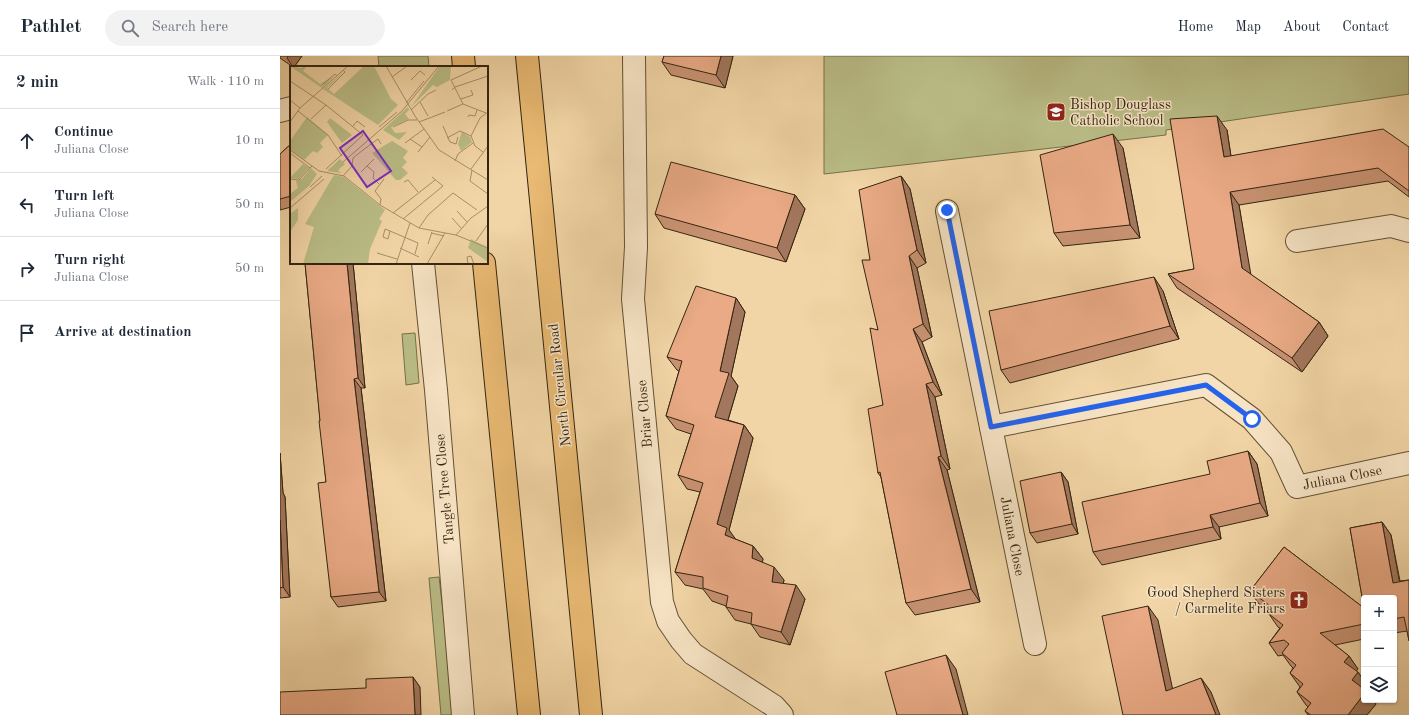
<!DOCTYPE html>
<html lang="en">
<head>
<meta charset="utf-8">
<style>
  body { margin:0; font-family:"Old Standard TT",serif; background:#f2f2f3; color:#1f2937 }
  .controls { position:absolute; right:12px; bottom:12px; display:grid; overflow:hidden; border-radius:4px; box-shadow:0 1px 3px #0004 }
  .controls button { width:36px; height:36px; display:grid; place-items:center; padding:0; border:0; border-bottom:1px solid #e0e1e3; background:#fff; color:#1f2937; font:20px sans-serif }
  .stop { position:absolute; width:12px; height:12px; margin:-9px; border:3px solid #2563eb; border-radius:50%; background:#fff }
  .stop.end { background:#2563eb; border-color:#fff; box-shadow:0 1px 4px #0008 }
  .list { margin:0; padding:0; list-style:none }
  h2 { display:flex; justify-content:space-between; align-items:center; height:52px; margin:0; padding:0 16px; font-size:17px }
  h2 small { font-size:13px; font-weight:400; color:#747a83 }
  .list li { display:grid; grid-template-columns:26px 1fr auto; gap:12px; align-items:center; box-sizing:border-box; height:64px; padding:0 16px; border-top:1px solid #e0e1e3 }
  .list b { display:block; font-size:15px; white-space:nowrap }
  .list p { margin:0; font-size:13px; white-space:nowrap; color:#747a83 }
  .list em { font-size:13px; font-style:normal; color:#747a83 }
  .icon { flex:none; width:22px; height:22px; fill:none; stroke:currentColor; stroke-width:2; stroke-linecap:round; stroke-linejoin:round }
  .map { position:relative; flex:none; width:1129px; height:659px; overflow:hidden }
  header { display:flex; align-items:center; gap:24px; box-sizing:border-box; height:56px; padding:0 20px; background:#fff; border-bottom:1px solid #e0e1e3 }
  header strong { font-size:19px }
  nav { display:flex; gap:22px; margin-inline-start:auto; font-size:14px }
  .search { width:280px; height:36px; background:#f2f2f3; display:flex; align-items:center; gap:10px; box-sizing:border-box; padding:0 14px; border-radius:22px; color:#747a83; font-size:15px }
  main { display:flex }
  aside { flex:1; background:#fff }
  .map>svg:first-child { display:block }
  .green { fill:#babd87; stroke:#76714c }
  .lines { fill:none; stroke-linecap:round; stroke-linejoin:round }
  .minor-casing { stroke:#635136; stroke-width:24 }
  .highway-casing { stroke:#332511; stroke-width:24 }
  .minor { stroke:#f7e4c5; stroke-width:22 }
  .highway { stroke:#e9ba73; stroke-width:22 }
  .wall { fill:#c89272; stroke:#332511 }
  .shaded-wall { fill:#a3775d; stroke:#332511 }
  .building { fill:#e9aa85; stroke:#332511 }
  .route { stroke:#2563eb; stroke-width:5 }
  .labels { text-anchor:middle; stroke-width:3; stroke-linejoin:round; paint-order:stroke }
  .poi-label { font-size:14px; fill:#332511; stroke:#f7e4c5; text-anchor:start }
  .street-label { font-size:14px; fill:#332511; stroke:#f7e4c5 }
  .inset-road { fill:none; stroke:#a68f6a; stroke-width:1 }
  .view { fill:#7b2cbf; fill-opacity:0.15; stroke:#7b2cbf; stroke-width:2 }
  .inset-edge { fill:none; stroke:#332511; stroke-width:2 }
</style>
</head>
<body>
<header>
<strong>Pathlet</strong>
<div class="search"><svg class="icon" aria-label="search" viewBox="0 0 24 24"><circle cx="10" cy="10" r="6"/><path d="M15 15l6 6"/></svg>Search here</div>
<nav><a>Home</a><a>Map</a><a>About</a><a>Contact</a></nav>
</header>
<main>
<aside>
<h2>2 min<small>Walk · 110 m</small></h2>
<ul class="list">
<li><svg class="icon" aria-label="ahead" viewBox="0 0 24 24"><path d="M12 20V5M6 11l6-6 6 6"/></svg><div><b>Continue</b><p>Juliana Close</p></div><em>10 m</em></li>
<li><svg class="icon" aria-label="left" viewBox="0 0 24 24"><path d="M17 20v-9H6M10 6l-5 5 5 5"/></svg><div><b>Turn left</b><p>Juliana Close</p></div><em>50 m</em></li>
<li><svg class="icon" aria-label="right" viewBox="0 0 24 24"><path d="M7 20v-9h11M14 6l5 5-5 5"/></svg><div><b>Turn right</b><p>Juliana Close</p></div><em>50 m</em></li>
<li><svg class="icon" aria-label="arrive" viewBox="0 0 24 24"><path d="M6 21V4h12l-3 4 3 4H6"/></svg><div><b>Arrive at destination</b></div></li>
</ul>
</aside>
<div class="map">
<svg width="1129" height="659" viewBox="0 0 1129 659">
  <rect width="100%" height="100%" fill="#f2d5a6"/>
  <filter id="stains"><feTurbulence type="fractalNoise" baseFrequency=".005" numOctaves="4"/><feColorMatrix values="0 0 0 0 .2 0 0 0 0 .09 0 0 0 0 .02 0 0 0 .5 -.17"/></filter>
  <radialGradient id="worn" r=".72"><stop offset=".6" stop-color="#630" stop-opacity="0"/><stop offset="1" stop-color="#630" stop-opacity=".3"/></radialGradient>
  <g class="green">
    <polygon points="98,0 148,0 149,11 99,11"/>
    <polygon points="544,0 1129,0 1129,38 886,74 886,79 544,118"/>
    <polygon points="135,277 139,327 126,329 122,278"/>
    <polygon points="159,521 175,659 161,659 149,522"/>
  </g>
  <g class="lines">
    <g class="minor-casing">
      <g id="minor">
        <polyline points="354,0 356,191 353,243 382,546 388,565 401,584 413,598 494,650 502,659"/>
        <polyline points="0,55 11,52"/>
        <polyline points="667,155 755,588"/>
        <polyline points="1017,185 1111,170 1129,175"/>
        <polyline points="143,207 156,334 183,659"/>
        <polyline points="711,371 926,329 972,363 1001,396 1017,431 1129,407"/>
      </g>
    </g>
    <g class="highway-casing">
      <g id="highway">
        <polyline points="183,0 184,11"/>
        <polyline points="247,0 311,659"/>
        <polyline points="204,207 249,659"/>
      </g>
    </g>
    <use href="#minor" class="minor"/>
    <use href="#highway" class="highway"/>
  </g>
  <g class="wall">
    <polygon points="0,0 22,0 14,11 13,11 0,2"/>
    <polygon points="384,0 453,0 445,32 391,19 382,6"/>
    <polygon points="947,74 951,100 1129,91 1129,141 1108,125 959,149 970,218 1039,266 1048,280 1022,316 897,232 888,218 914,213"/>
    <polygon points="11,88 11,151 0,154 0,98"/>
    <polygon points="843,92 860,182 783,190 774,177"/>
    <polygon points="621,120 630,133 646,207 637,212 652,281 642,286 662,339 655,341 670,413 667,414 700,546 635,559 626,547 601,421 598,417 603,349 598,274 590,204"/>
    <polygon points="515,139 525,153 506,206 384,172 375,158"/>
    <polygon points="25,207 73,207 85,332 81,332 106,545 58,551 51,541 46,426"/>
    <polygon points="883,235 899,283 730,327 721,314"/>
    <polygon points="456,242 465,256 451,320 458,330 448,364 464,369 473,382 449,474 455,483 473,490 483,503 482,506 504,524 503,528 525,543 510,589 480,581 471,568 455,564 446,551 446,550 432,545 423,533 405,529 395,516 420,436 407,433 398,419 411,378 396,373 386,360 399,315 397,314 387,301"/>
    <polygon points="968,395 977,408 988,460 939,471 941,483 822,509 813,496"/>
    <polygon points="0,397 3,437 5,441 10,541 0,542"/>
    <polygon points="781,416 788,426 798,478 757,487 750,477"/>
    <polygon points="1102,466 1111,479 1120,525 1129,524 1129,585 1127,575 1114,577 1114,542 1084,542 1084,583 1055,589 1069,600 1078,613 1076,615 1078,616 1084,625 1084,644 1093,644 1096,648 1087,659 1028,659 1025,655 1028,651 1026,649 1017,636 1020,631 1010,617 1013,612 1011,610 1003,599 998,600 989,587 1000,572 998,571 989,558 990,556 979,548 970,535 1004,491 1084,552 1070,472"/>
  </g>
  <g class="shaded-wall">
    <polygon points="8,0 22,0 14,11 13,11 7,2"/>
    <polygon points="441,0 453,0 445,32 436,19"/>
    <polygon points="937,60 947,74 953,114 944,101"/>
    <polygon points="833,78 843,92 860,182 850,169"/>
    <polygon points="621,120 630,133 646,207 637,194"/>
    <polygon points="950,136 959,149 972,225 962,212"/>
    <polygon points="515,139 525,153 506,206 497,192"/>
    <polygon points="629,200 637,212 652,281 643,268"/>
    <polygon points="67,207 73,207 85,332 78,322"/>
    <polygon points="874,221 883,235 899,283 890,270"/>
    <polygon points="456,242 465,256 451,320 458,330 445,374 435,361 440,315"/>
    <polygon points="1039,266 1048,280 1022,316 1012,302"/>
    <polygon points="633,273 642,286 662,339 653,326"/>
    <polygon points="74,323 81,332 106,545 99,536"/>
    <polygon points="646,328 655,341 670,413 661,400"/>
    <polygon points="464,369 473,382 449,474 457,485 445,479 437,468"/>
    <polygon points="968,395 977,408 988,460 980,447"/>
    <polygon points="0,397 3,437 5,441 10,541 3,531 0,464"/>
    <polygon points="658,401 667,414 700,546 691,533"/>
    <polygon points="781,416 788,426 798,478 792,468"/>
    <polygon points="930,459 939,471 941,483 933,471"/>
    <polygon points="1102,466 1111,479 1122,540 1113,527"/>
    <polygon points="473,490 483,503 481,515 472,502"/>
    <polygon points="494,511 504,524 501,539 492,526"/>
    <polygon points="516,529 525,543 510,589 501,576"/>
    <polygon points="868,550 878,564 896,649 886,635"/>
    <polygon points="666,599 676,613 688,659 683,659"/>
    <polygon points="1069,600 1078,613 1073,619 1064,606"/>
    <polygon points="1078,616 1084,625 1084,634 1072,624"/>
    <polygon points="133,621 140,631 141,659 135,659"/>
    <polygon points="921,622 931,636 940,659 936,659"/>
    <polygon points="1084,638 1084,644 1093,644 1096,648 1087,659 1068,659"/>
  </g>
  <g class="building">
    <polygon points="384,0 441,0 436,19 382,6"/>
    <polygon points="937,60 944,101 1103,73 1129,91 1129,135 1098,112 950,136 962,212 1039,266 1012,302 888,218 914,213 890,63"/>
    <polygon points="833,78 850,169 774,177 760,99"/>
    <polygon points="11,88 11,140 0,143 0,98"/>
    <polygon points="391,106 515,139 497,192 375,158"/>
    <polygon points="621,120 637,194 629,200 643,268 633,273 653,326 646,328 661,400 658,401 691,533 626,547 600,416 598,417 588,353 603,349 590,272 598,274 582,204 590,204 579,134"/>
    <polygon points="25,207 67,207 78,322 74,323 99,536 51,541 38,427 46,426 39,365 40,365"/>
    <polygon points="874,221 890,270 721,314 709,255"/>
    <polygon points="416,230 456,242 440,315 449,317 435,361 464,369 437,468 447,472 445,479 473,490 472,502 494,511 492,526 516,529 501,576 471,568 472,557 446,551 448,540 423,532 423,521 395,516 423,427 398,419 414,369 386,360 402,305 387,301"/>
    <polygon points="968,395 980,447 930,459 933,471 813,496 802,446 930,418 927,405"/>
    <polygon points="781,416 792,468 750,477 740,425"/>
    <polygon points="0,464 3,531 0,532"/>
    <polygon points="1102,466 1113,527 1129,524 1129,584 1124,561 1114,563 1114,542 1084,542 1084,568 1040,577 1069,600 1064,606 1078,616 1072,624 1084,633 1084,638 1068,659 1031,659 1025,655 1031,647 1017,636 1023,628 1010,617 1016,609 1002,597 1009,588 1004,584 989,587 1003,569 989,558 993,552 970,535 1004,491 1084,552 1070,472"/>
    <polygon points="868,550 886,635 921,622 936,659 843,659 822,560"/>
    <polygon points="666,599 683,659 617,659 605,616"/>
    <polygon points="133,621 135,659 0,659 0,636 86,632 86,623"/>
  </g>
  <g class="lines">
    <polyline class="route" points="667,154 711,371 926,329 972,363"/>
  </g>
  <defs>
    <g id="school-square" transform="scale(1)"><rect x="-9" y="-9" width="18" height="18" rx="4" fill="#8f2418" stroke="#f7e4c5"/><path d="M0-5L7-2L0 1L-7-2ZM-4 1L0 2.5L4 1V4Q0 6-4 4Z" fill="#fff"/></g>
    <g id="church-square" transform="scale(1)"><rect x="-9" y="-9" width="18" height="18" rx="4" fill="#8f2418" stroke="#f7e4c5"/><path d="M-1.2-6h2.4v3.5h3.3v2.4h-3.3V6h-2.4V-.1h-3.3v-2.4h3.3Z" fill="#fff"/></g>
  </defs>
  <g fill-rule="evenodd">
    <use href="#school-square" x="776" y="56"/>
    <use href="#church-square" x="1019" y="544"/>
  </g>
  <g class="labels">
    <g class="poi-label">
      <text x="790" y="53">Bishop Douglass<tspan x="790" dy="16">Catholic School</tspan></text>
      <text x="1005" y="541" text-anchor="end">Good Shepherd Sisters<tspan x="1005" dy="16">/ Carmelite Friars</tspan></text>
    </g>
    <g class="street-label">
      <text transform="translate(279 329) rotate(-96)" y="5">North Circular Road</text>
      <text transform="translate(364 358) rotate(-95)" y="5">Briar Close</text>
      <text transform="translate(1062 421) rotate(-11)" y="5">Juliana Close</text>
      <text transform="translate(164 433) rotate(-95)" y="5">Tangle Tree Close</text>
      <text transform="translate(733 480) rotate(79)" y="5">Juliana Close</text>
    </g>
  </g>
  <g transform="translate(10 10)">
    <rect width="198" height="198" fill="#f2d5a6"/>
    <path d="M0,0L10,2L17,0L13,5L30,18L44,10L32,22ZM74,0H84L101,33L108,39L88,59L33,23L54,6L37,22L44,28ZM150,0H161L160,14L147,21L143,19L121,41ZM118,41L119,44L115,48L119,53L101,61L105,67L117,66L109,74L93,64ZM17,51L38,69L30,77L33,81L27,87L23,85L14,94L0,84V75ZM40,52L62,69L52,77L37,56ZM172,66L180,71L182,76L171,85L168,78ZM102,75L118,85L113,92L117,96L112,101L118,107L110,114H106L82,87ZM50,93L55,98L48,104L51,107L37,105ZM13,98L19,102L9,113L0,112ZM21,102L27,108L19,120L0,136V128L8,122L6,115L12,113ZM44,109L54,111L95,144L89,153L92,155L80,183L78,198H13L24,161L15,158ZM8,142V154L0,166V148ZM181,173L198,182V196L178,182Z" fill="#babd87"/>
    <path class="inset-road" d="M96,0L125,50L149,84L198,114M192,0L161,14L173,38L196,47M102,11L117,0M121,14L130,5L135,9M0,15L36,39L73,69L36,103M33,18L45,8L47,10M38,23L55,6L53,4M162,24L165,21L198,10M171,33L183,29L181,24M0,34L10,42M130,36L138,50M116,37L134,15M121,44L138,28L146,24M8,45L38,69L52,90M157,45L173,38M178,51L179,49L185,50L187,44M21,53L36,39M0,56L10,42L58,0M129,56L155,46M63,60L67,55L75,61M153,60L160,76L166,78L168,71M89,61L107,46M103,61L118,54H127M157,72L170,65L181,70M120,73L132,81M115,77L134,63M0,84L29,105L54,110L90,139L129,162L166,169L198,182M128,86L140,71M193,86L185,80L181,70L190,52L198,46M0,87L20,102M165,95L168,88L183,77M53,96L112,45L149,0M77,100L84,106L83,112L89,118M181,103L198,80M182,104L180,115L198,128M71,106L84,93M53,110L62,100L63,92L73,84L88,73L91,78M0,113L9,114L22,100M114,116L118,114L128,126M20,121L32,110M90,139L91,133L85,125L94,113M0,142L34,113M167,145L177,156M103,147L145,114M162,152L171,162M113,153L153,120L142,111M129,162L138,149L163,127L187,144M95,163L100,165L98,173L93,171ZM100,165L128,177L125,188M141,167L154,170M166,169L181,152L198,140M186,175L198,158M138,178L142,166M110,182L129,191M87,187L107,193M106,198L120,157M137,198L155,167M178,198L177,191L181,190L184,198"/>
    <path class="view" d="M73,65L101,105L77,121L50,82Z"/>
    <rect width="198" height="198" class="inset-edge"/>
  </g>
  <rect width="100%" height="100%" filter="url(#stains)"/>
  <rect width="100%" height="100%" fill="url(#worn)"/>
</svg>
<div class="controls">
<button>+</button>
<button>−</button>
<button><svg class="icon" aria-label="layers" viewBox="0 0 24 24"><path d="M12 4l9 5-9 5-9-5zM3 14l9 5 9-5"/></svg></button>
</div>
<div class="stop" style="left:972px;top:363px"></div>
<div class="stop end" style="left:667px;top:154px"></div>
</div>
</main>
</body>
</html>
